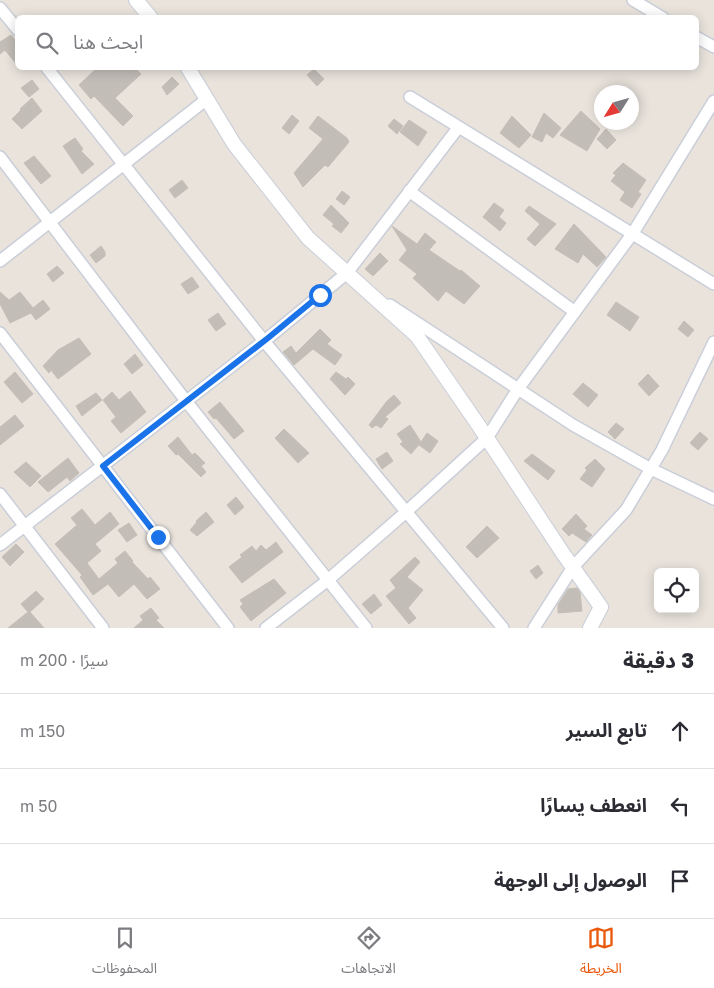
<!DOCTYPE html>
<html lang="ar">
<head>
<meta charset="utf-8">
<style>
  body { margin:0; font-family:"Golos Text","Noto Sans Arabic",sans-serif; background:#f7f7f7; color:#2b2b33; direction:rtl }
  .controls { position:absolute; right:15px; bottom:15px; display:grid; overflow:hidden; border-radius:8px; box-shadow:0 2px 12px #0003 }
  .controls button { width:45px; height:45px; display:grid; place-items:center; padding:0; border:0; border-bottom:1px solid #e1e1e2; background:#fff; color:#2b2b33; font:25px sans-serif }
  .compass { position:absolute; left:594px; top:85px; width:45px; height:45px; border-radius:50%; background:#fff; box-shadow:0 2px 12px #0003; rotate:233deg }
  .stop { position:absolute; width:15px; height:15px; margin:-11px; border:4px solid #1a73e8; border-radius:50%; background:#fff }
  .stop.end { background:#1a73e8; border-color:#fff; box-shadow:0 1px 5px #0008 }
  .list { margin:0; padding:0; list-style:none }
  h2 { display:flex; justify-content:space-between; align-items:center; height:65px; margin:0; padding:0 20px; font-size:21px }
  h2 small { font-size:16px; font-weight:400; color:#7c7c81 }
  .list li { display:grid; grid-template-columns:32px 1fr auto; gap:15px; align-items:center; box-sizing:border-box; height:75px; padding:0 20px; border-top:1px solid #e1e1e2 }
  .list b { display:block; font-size:19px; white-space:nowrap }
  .list em { font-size:16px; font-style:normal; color:#7c7c81 }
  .icon { flex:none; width:28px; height:28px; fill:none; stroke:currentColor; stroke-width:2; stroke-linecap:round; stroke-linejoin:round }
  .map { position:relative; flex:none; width:714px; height:628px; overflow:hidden; direction:ltr }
  .search { position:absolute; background:#fff; box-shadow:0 2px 12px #0003; left:15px; right:15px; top:15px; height:55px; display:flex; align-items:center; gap:12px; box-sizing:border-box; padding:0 18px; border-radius:8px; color:#7c7c81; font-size:19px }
  .sheet { height:290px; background:#fff }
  nav { display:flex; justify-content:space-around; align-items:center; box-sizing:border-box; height:70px; border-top:1px solid #e1e1e2; background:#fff; font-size:14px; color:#7c7c81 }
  nav a { display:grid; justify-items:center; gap:2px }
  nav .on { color:#ea580c }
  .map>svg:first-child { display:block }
  .building { fill:#c2bdb7; stroke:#c4beb6 }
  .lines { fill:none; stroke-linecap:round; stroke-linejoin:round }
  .minor-casing { stroke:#caced9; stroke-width:14 }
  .tertiary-casing { stroke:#caced9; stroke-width:16 }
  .minor { stroke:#fff; stroke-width:11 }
  .tertiary { stroke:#fff; stroke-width:14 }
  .route { stroke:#1a73e8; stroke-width:6 }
</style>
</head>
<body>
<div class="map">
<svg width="714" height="628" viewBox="0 0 714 628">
  <rect width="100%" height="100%" fill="#e9e3dc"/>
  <g class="building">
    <polygon points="11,35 18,44 18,66 5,50 0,54 0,42"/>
    <polygon points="97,68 135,68 141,74 115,98 133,116 123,126 94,96 91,99 79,85"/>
    <polygon points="314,69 324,79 317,86 307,75"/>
    <polygon points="172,77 179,84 167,95 162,87"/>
    <polygon points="32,80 39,89 29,97 21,88"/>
    <polygon points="32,98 42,111 22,129 12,119 21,110 20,109"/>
    <polygon points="581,111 600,129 587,151 560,135"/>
    <polygon points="544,113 561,128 553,138 546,133 542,142 532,137"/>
    <polygon points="292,115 299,121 289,134 282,128"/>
    <polygon points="318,116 347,138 349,142 328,167 325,165 303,187 294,173 323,139 309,128"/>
    <polygon points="512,116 531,135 519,148 500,133"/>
    <polygon points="394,119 403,126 397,134 388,126"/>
    <polygon points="409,120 427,132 418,146 400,132"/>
    <polygon points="606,129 616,140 607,149 597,139"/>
    <polygon points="75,138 83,149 81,151 94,164 82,174 63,146"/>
    <polygon points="34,156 51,176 41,184 24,163"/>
    <polygon points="623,163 646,180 638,192 641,194 632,208 620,200 625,192 611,181 616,175 613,173"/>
    <polygon points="182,180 188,188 175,198 169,190"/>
    <polygon points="342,191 350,197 344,205 336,199"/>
    <polygon points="494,203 504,210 499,217 506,223 500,231 483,217"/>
    <polygon points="331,205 349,223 341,233 332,226 334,224 323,215"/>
    <polygon points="529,206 556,224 535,246 527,239 540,224 525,211"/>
    <polygon points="574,224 606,257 597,267 583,254 578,263 555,249"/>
    <polygon points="392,226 417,244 425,233 436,242 429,250 460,271 461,270 480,286 464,304 446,291 438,301 413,278 417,274 399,260 407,250"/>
    <polygon points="101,246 105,252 105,256 96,263 90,255"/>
    <polygon points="380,253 388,261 373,276 365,269"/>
    <polygon points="57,266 64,273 53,282 47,274"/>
    <polygon points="192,277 199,287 188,294 181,284"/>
    <polygon points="0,292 9,300 20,292 33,308 43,300 50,309 36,320 31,313 10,323 0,304"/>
    <polygon points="616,302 639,317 630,331 607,315"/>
    <polygon points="218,313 226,324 216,331 208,320"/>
    <polygon points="684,321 694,330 688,337 678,329"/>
    <polygon points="320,329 331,340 327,344 342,355 335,365 313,349 294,365 283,352 291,346 296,353"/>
    <polygon points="79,338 91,354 58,379 51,370 49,373 43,366 58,350"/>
    <polygon points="135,354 143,365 132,374 124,364"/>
    <polygon points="15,372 33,394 22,403 4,382"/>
    <polygon points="336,372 346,379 348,377 355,384 345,395 330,379"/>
    <polygon points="648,374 659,386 649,396 638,384"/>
    <polygon points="583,383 598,395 588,407 573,394"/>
    <polygon points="130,391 146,412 121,433 111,421 116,417 103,400 112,392 119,400"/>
    <polygon points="96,393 102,400 82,416 76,406"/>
    <polygon points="394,395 401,403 385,417 388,419 381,428 376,425 372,428 369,425 387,401"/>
    <polygon points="220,402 244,431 234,439 216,418 214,419 208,412"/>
    <polygon points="15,415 24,426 0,445 0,427"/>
    <polygon points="616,423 624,429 615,439 608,432"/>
    <polygon points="410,425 421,442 411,454 400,444 403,442 397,434"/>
    <polygon points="284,429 309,453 298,463 275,438"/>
    <polygon points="700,432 708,439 698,450 690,443"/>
    <polygon points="427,433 438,441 430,453 419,445"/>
    <polygon points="178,437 192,455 195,453 205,463 201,466 206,472 201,477 178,454 176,455 168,446"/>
    <polygon points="387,452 393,461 382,469 376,459"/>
    <polygon points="532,454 555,471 548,480 524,461"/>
    <polygon points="68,458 79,473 70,481 67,477 48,492 38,482"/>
    <polygon points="595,459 605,469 592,487 580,479 587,470 585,468"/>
    <polygon points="26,462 41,476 30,487 14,472"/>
    <polygon points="236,497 244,507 235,515 227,505"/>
    <polygon points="82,509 95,525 110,512 119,524 95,544 101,551 87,563 99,579 118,563 115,559 125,551 133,561 132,562 148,579 150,577 160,589 147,599 134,584 119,597 108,584 93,595 80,577 82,575 55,544 77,525 71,518"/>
    <polygon points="206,512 214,522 197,536 190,530 197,522 196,521"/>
    <polygon points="576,514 587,526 584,529 592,535 586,542 572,533 569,536 562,529"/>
    <polygon points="129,523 137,535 127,542 118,530"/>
    <polygon points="487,526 499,538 477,558 466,547"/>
    <polygon points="276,542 283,552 242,583 229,567 242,557 240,555 252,546 256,551 261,545 266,550"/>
    <polygon points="16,544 24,552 10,566 2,557"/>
    <polygon points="415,557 420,562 407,577 423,590 408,608 416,618 409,624 386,596 396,588 390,580"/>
    <polygon points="538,565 543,573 536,579 530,571"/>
    <polygon points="274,579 286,593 251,621 240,607 243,604 240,600"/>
    <polygon points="577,588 580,592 582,611 558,613 558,605 568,589"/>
    <polygon points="36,591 44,599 30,612 44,628 8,628 28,612 21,604"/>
    <polygon points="374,594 382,605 371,614 362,604"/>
    <polygon points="151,608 159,618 156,620 164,628 134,628 143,620 140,616"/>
  </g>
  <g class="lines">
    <g class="minor-casing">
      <g id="minor">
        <polyline points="633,0 663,18"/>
        <polyline points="0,8 18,30"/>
        <polyline points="696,37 714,47"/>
        <polyline points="47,68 264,341 503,628"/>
        <polyline points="410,97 714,284"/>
        <polyline points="0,157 186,401 366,628"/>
        <polyline points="409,191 575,312"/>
        <polyline points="0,261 207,99"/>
        <polyline points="390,305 573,425 651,469 714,499"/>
        <polyline points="0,333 228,628"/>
        <polyline points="0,494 103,628"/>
        <polyline points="0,545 268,338 347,273 458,128"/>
        <polyline points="266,628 328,580 406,512 487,438 518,389 633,233 714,101"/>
        <polyline points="534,628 573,567 626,510 662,450 714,342"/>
      </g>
    </g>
    <g class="tertiary-casing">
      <g id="tertiary">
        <polyline points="136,0 151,18"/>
        <polyline points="188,68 234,144 308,238 417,336 479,426 562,552 601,607 590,628"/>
      </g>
    </g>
    <use href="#minor" class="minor"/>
    <use href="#tertiary" class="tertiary"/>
  </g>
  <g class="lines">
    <polyline class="route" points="158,537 103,466 268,338 320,295"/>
  </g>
</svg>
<div class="controls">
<button><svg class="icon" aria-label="locate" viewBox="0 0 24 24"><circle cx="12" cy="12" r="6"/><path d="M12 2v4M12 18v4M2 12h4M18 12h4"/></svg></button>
</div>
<svg class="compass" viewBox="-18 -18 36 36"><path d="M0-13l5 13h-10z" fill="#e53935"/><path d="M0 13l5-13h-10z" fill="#7c7c81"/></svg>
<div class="stop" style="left:320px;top:295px"></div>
<div class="stop end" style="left:158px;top:537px"></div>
<div class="search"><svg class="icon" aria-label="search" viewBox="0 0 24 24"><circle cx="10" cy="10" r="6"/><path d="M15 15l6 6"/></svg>ابحث هنا</div>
</div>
<section class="sheet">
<h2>3 دقيقة<small>سيرًا · 200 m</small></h2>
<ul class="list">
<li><svg class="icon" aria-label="ahead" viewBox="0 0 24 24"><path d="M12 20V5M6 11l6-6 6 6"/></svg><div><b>تابع السير</b></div><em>150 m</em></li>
<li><svg class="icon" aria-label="left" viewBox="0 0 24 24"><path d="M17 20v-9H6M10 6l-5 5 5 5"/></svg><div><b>انعطف يسارًا</b></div><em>50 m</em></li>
<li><svg class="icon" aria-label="arrive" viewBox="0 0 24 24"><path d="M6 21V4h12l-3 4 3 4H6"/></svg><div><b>الوصول إلى الوجهة</b></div></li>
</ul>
</section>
<nav>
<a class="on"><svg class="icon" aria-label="map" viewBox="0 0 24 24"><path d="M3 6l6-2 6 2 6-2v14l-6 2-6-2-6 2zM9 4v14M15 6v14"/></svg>الخريطة</a>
<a><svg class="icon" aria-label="directions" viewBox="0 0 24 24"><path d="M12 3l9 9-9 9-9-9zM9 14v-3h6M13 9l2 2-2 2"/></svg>الاتجاهات</a>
<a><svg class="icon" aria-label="saved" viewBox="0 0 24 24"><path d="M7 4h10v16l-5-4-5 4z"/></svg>المحفوظات</a>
</nav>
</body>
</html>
